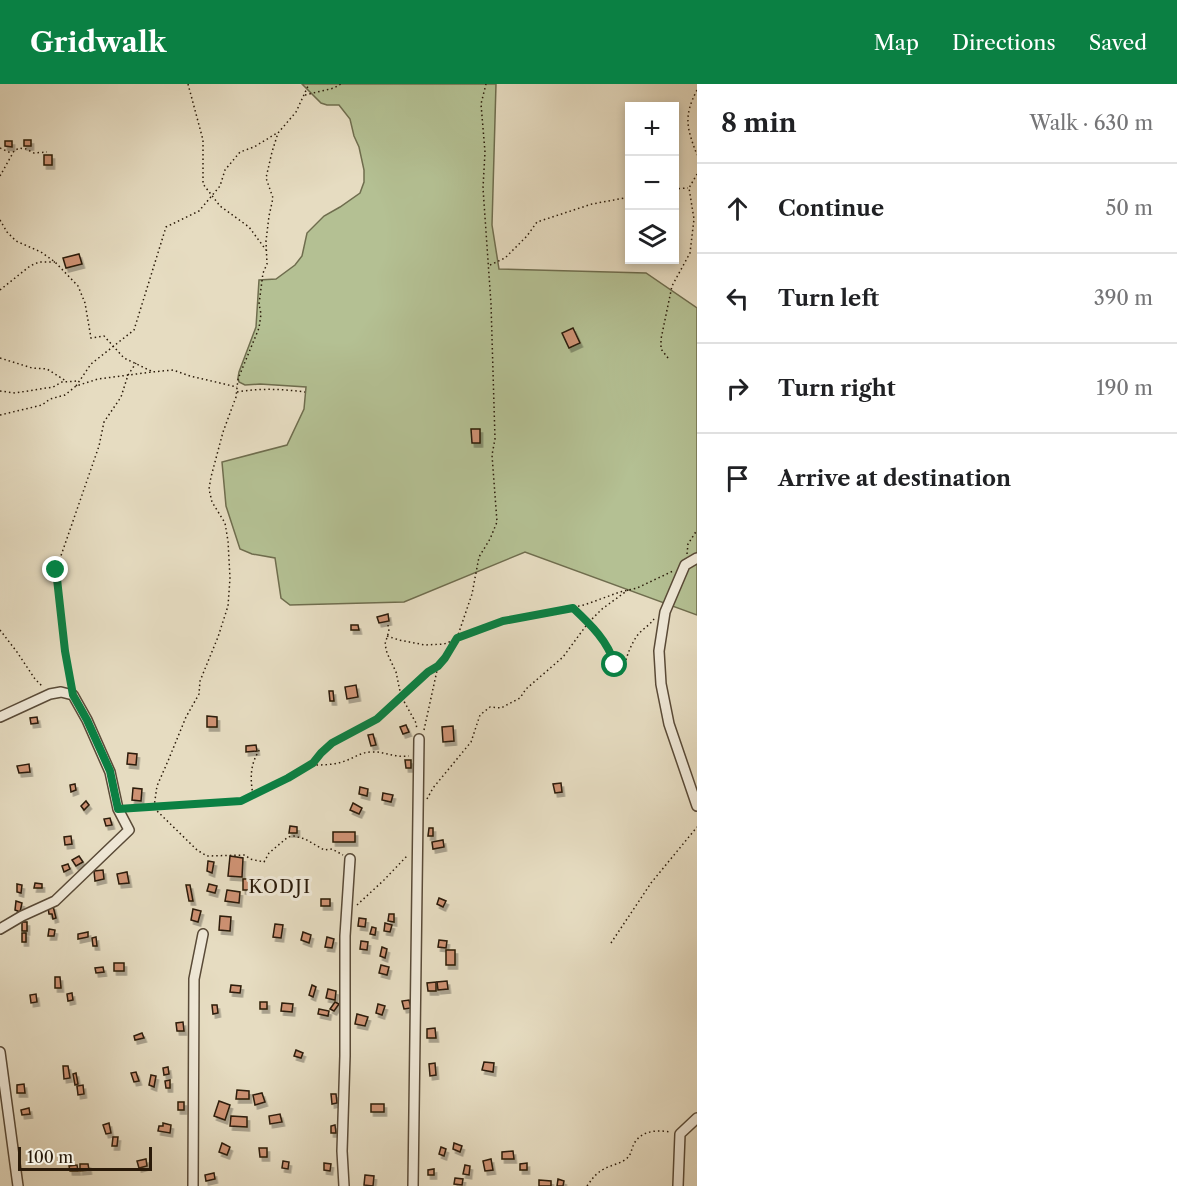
<!DOCTYPE html>
<html lang="en">
<head>
<meta charset="utf-8">
<style>
  body { margin:0; font-family:"Libre Caslon Text",serif; background:#f2f2f2; color:#202124 }
  .controls { position:absolute; right:18px; top:18px; display:grid; overflow:hidden; border-radius:0px; box-shadow:0 3px 9px #0003 }
  .controls button { width:54px; height:54px; display:grid; place-items:center; padding:0; border:0; border-bottom:2px solid #e0e0e0; background:#fff; color:#202124; font:30px sans-serif }
  .scale { position:absolute; left:18px; bottom:15px; width:134px; box-sizing:border-box; padding-left:6px; border:3px solid #2a1a09; border-top:0; font-size:16px; line-height:21px; white-space:nowrap; color:#2a1a09; -webkit-text-stroke:4px #efe8d7; paint-order:stroke }
  .stop { position:absolute; width:18px; height:18px; margin:-14px; border:4px solid #0b8043; border-radius:50%; background:#fff }
  .stop.end { background:#0b8043; border-color:#fff; box-shadow:0 2px 6px #0008 }
  .list { margin:0; padding:0; list-style:none }
  h2 { display:flex; justify-content:space-between; align-items:center; height:78px; margin:0; padding:0 24px; font-size:26px }
  h2 small { font-size:20px; font-weight:400; color:#757577 }
  .list li { display:grid; grid-template-columns:39px 1fr auto; gap:18px; align-items:center; box-sizing:border-box; height:90px; padding:0 24px; border-top:2px solid #e0e0e0 }
  .list b { display:block; font-size:22px; white-space:nowrap }
  .list em { font-size:20px; font-style:normal; color:#757577 }
  .icon { flex:none; width:33px; height:33px; fill:none; stroke:currentColor; stroke-width:2; stroke-linecap:round; stroke-linejoin:round }
  .map { position:relative; flex:none; width:697px; height:1102px; overflow:hidden }
  header { display:flex; align-items:center; gap:36px; box-sizing:border-box; height:84px; padding:0 30px; background:#0b8043; color:#fff }
  header strong { font-size:28px }
  nav { display:flex; gap:33px; margin-inline-start:auto; font-size:21px }
  main { display:flex }
  aside { flex:1; background:#fff }
  .map>svg:first-child { display:block }
  .green { fill:#b4c093; stroke:#6f6d4e; stroke-width:1.5 }
  .building { fill:#ce9273; stroke:#2a1a09; stroke-width:1.5; filter:url(#shadow) }
  .lines { fill:none; stroke-linecap:round; stroke-linejoin:round }
  .minor-casing { stroke:#594a37; stroke-width:12 }
  .path { stroke:#2a1a09; stroke-width:1.5; stroke-dasharray:1.5 3; stroke-linecap:butt }
  .minor { stroke:#efe8d7; stroke-width:9 }
  .route { stroke:#0b8043; stroke-width:8 }
  .labels { text-anchor:middle; stroke-width:6; stroke-linejoin:round; paint-order:stroke }
  .neighbourhood-label { font-size:18px; letter-spacing:1.5px; fill:#2a1a09; stroke:#efe8d7 }
</style>
</head>
<body>
<header>
<strong>Gridwalk</strong>
<nav><a>Map</a><a>Directions</a><a>Saved</a></nav>
</header>
<main>
<div class="map">
<svg width="697" height="1102" viewBox="0 0 697 1102">
  <defs>
    <filter id="shadow"><feDropShadow dx="2.5" dy="4" stdDeviation="0" flood-color="#0004"/></filter>
  </defs>
  <rect width="100%" height="100%" fill="#e6dcc1"/>
  <filter id="stains"><feTurbulence type="fractalNoise" baseFrequency=".00333" numOctaves="4"/><feColorMatrix values="0 0 0 0 .2 0 0 0 0 .09 0 0 0 0 .02 0 0 0 .5 -.17"/></filter>
  <radialGradient id="worn" r=".72"><stop offset=".6" stop-color="#630" stop-opacity="0"/><stop offset="1" stop-color="#630" stop-opacity=".3"/></radialGradient>
  <polygon class="green" points="302,0 496,0 492,141 499,185 646,189 697,224 697,531 525,468 404,518 290,521 281,514 275,474 252,470 240,465 226,422 222,378 287,361 304,325 306,303 260,300 245,301 239,298 238,294 239,288 256,243 259,196 276,195 295,181 302,172 307,149 324,132 340,123 360,109 364,98 364,86 359,63 354,52 350,35 339,21 327,21 321,19"/>
  <g class="building">
    <rect x="24" y="56" width="7" height="6"/>
    <polygon points="5,57 12,57 12,63 5,62"/>
    <rect x="44" y="71" width="8" height="10"/>
    <polygon points="79,170 82,180 66,184 63,174"/>
    <polygon points="573,244 580,259 569,264 562,249"/>
    <polygon points="471,345 480,345 480,359 472,359"/>
    <polygon points="388,530 389,537 379,539 377,533"/>
    <polygon points="351,541 358,541 359,546 351,546"/>
    <polygon points="356,601 358,613 347,615 345,603"/>
    <polygon points="329,607 333,607 334,617 330,617"/>
    <polygon points="207,632 217,633 217,643 207,643"/>
    <polygon points="37,633 38,639 31,640 30,634"/>
    <polygon points="406,641 409,648 403,650 400,643"/>
    <polygon points="453,642 454,657 443,658 442,643"/>
    <polygon points="373,650 376,661 371,662 368,651"/>
    <polygon points="256,661 257,667 246,668 246,662"/>
    <polygon points="128,669 137,670 136,681 127,680"/>
    <polygon points="405,676 411,676 411,684 406,684"/>
    <polygon points="29,680 30,688 19,689 17,682"/>
    <polygon points="561,699 562,708 555,709 553,700"/>
    <polygon points="75,700 76,706 71,708 70,701"/>
    <polygon points="360,703 368,705 367,712 359,710"/>
    <polygon points="133,704 142,705 141,717 132,716"/>
    <polygon points="383,709 393,711 391,718 382,716"/>
    <polygon points="86,717 89,721 84,726 81,722"/>
    <polygon points="353,719 362,724 359,730 350,726"/>
    <polygon points="110,734 112,741 106,742 104,735"/>
    <polygon points="290,742 297,743 297,749 289,749"/>
    <polygon points="429,744 433,744 433,752 428,752"/>
    <rect x="333" y="748" width="22" height="10"/>
    <polygon points="71,752 72,760 65,761 64,753"/>
    <polygon points="443,756 444,763 433,765 432,758"/>
    <polygon points="79,772 83,778 76,782 72,776"/>
    <polygon points="230,772 243,774 242,793 228,792"/>
    <polygon points="208,777 214,778 212,789 207,787"/>
    <polygon points="68,780 70,785 64,788 62,782"/>
    <polygon points="103,786 104,795 95,797 94,787"/>
    <polygon points="127,788 129,799 119,800 117,790"/>
    <rect x="243" y="795" width="8" height="11"/>
    <polygon points="35,799 42,800 42,804 34,804"/>
    <polygon points="17,800 22,801 21,809 17,808"/>
    <polygon points="209,800 217,802 215,809 207,807"/>
    <polygon points="186,801 190,801 193,817 189,817"/>
    <polygon points="227,806 240,808 239,819 225,817"/>
    <polygon points="439,814 446,817 443,823 437,820"/>
    <rect x="321" y="815" width="9" height="7"/>
    <polygon points="16,817 22,819 20,828 15,826"/>
    <polygon points="53,822 56,834 53,835 52,830 49,830 48,823"/>
    <polygon points="193,825 201,827 198,838 191,836"/>
    <polygon points="389,830 394,830 394,838 388,837"/>
    <polygon points="220,832 231,833 230,847 219,846"/>
    <polygon points="359,834 366,835 365,843 358,842"/>
    <rect x="22" y="838" width="5" height="9"/>
    <polygon points="385,839 392,841 390,848 384,847"/>
    <polygon points="275,840 283,841 281,854 273,853"/>
    <polygon points="372,843 376,844 375,851 370,850"/>
    <polygon points="49,845 55,846 54,852 48,852"/>
    <polygon points="88,848 88,853 78,855 78,850"/>
    <polygon points="303,848 311,851 309,859 301,856"/>
    <rect x="22" y="849" width="4" height="9"/>
    <polygon points="96,853 97,862 93,862 92,854"/>
    <polygon points="327,853 334,855 332,864 325,863"/>
    <polygon points="439,856 447,857 446,864 438,863"/>
    <polygon points="361,857 368,858 367,866 360,865"/>
    <polygon points="382,863 387,865 385,874 380,872"/>
    <rect x="446" y="866" width="9" height="15"/>
    <rect x="114" y="879" width="10" height="8"/>
    <polygon points="381,881 389,883 387,891 379,889"/>
    <polygon points="103,883 104,888 96,889 95,884"/>
    <polygon points="55,893 60,893 61,904 55,904"/>
    <polygon points="447,897 448,905 438,906 437,898"/>
    <polygon points="436,898 436,907 428,907 427,899"/>
    <polygon points="231,901 241,902 240,909 230,908"/>
    <polygon points="312,901 316,903 313,913 309,911"/>
    <polygon points="328,905 336,907 335,916 326,914"/>
    <polygon points="72,909 73,916 68,917 67,910"/>
    <polygon points="36,910 37,918 31,919 30,911"/>
    <polygon points="409,916 411,924 404,925 402,917"/>
    <rect x="260" y="918" width="7" height="7"/>
    <polygon points="335,918 339,920 334,927 330,925"/>
    <polygon points="282,919 293,920 292,928 281,927"/>
    <polygon points="378,920 385,922 382,931 376,929"/>
    <polygon points="212,921 217,921 218,929 213,930"/>
    <polygon points="319,925 329,927 328,932 318,930"/>
    <polygon points="357,930 368,933 365,942 355,940"/>
    <polygon points="183,938 184,947 177,947 176,939"/>
    <polygon points="435,944 436,954 427,954 427,945"/>
    <polygon points="142,949 144,954 135,956 134,952"/>
    <polygon points="296,966 303,969 301,974 294,972"/>
    <polygon points="484,978 494,979 493,988 482,986"/>
    <polygon points="435,979 436,991 430,992 429,980"/>
    <polygon points="63,982 68,982 70,994 64,995"/>
    <polygon points="168,983 169,990 164,991 163,984"/>
    <polygon points="136,988 139,997 134,998 131,989"/>
    <polygon points="76,989 78,1000 75,1001 73,990"/>
    <polygon points="151,991 156,992 154,1003 149,1001"/>
    <polygon points="170,996 170,1004 166,1004 165,997"/>
    <polygon points="24,1000 25,1009 17,1009 17,1001"/>
    <polygon points="83,1001 84,1010 78,1011 77,1002"/>
    <polygon points="237,1006 249,1007 249,1015 236,1015"/>
    <polygon points="262,1009 265,1018 255,1021 253,1011"/>
    <polygon points="331,1010 336,1010 337,1019 332,1020"/>
    <polygon points="219,1017 230,1021 225,1036 214,1032"/>
    <rect x="178" y="1018" width="6" height="8"/>
    <rect x="371" y="1020" width="13" height="8"/>
    <polygon points="29,1024 30,1030 22,1031 21,1026"/>
    <polygon points="280,1030 282,1038 270,1040 269,1032"/>
    <polygon points="231,1032 247,1033 247,1043 230,1042"/>
    <polygon points="109,1039 111,1049 106,1050 103,1041"/>
    <polygon points="163,1039 171,1041 170,1049 158,1047 159,1042 163,1042"/>
    <polygon points="335,1041 336,1049 331,1049 331,1042"/>
    <polygon points="113,1053 118,1053 117,1062 112,1062"/>
    <polygon points="222,1059 230,1063 227,1071 219,1068"/>
    <polygon points="454,1059 462,1062 460,1068 453,1065"/>
    <polygon points="441,1063 446,1065 444,1072 439,1070"/>
    <polygon points="259,1064 267,1064 267,1073 260,1073"/>
    <polygon points="513,1067 514,1075 502,1075 502,1068"/>
    <polygon points="146,1075 147,1082 139,1084 137,1077"/>
    <polygon points="491,1075 493,1086 485,1087 483,1077"/>
    <polygon points="283,1077 289,1078 288,1085 282,1084"/>
    <polygon points="324,1079 331,1080 330,1087 324,1086"/>
    <polygon points="527,1079 527,1086 520,1086 520,1080"/>
    <polygon points="80,1080 88,1080 89,1086 80,1087"/>
    <polygon points="77,1081 78,1087 70,1087 69,1082"/>
    <polygon points="465,1081 470,1082 469,1091 463,1090"/>
    <polygon points="434,1085 434,1091 428,1091 428,1086"/>
    <polygon points="214,1089 215,1095 206,1097 205,1091"/>
    <polygon points="365,1091 374,1092 373,1102 364,1101"/>
    <polygon points="455,1094 463,1095 462,1101 454,1100"/>
    <polygon points="558,1095 564,1097 563,1102 557,1102"/>
    <polygon points="539,1096 551,1097 551,1102 539,1102"/>
  </g>
  <g class="lines">
    <g class="minor-casing">
      <g id="minor">
        <polyline points="697,474 685,481 665,528 659,567 661,600 669,640 697,722"/>
        <polyline points="0,633 50,610 61,608 73,611 87,636 110,688 118,725 129,746 55,817 22,832 0,845"/>
        <polyline points="0,968 18,1102"/>
        <polyline points="193,1102 194,895 203,850"/>
        <polyline points="344,1102 342,1067 345,972 345,852 350,775"/>
        <polyline points="413,1102 419,655"/>
        <polyline points="678,1102 680,1050 697,1034"/>
      </g>
    </g>
    <g class="path">
      <polyline points="188,0 203,56 203,100 220,122 249,143 266,166"/>
      <path d="M697,6C683,33 687,44 697,71"/>
      <polyline points="305,11 334,4 341,0"/>
      <polyline points="0,64 11,69"/>
      <polyline points="0,92 14,67 19,64 26,65 34,69 47,68"/>
      <polyline points="674,105 688,104"/>
      <polyline points="0,136 7,148 16,157 41,168 55,178 78,202 85,219 91,254 104,252 124,274 151,287"/>
      <polyline points="490,181 505,174 527,152 537,138 592,120 630,113"/>
      <polyline points="0,206 30,182 39,178 55,178"/>
      <polyline points="0,274 32,284 47,285 66,297"/>
      <polyline points="668,274 661,265 661,255 672,202 690,169 694,135 689,104 697,90"/>
      <polyline points="76,302 91,280 134,246 166,143 199,127 220,102 225,86 240,68 254,63 277,49"/>
      <polyline points="0,307 15,309 53,303 62,298 78,297"/>
      <path d="M237,308C260,304 282,305 305,308"/>
      <polyline points="0,331 42,321 50,315 65,311 76,302 98,295 152,288 173,286 190,292 237,303"/>
      <polyline points="687,470 688,460 697,446"/>
      <polyline points="388,541 389,547 385,560 387,569 396,588 401,612 416,639 417,646"/>
      <polyline points="0,546 17,568 35,595 43,603"/>
      <polyline points="387,552 399,556 425,561 444,560 503,537 584,521 620,508 637,504 673,487"/>
      <path d="M622,589C626,576 629,563 637,552C641,546 649,542 654,535"/>
      <path d="M622,590C615,580 615,576 610,567C605,557 596,548 588,539L602,525L628,506"/>
      <polyline points="71,600 65,567 56,486 99,362 104,338 121,313 128,291 136,279"/>
      <polyline points="424,646 438,582 445,574 457,554 472,510 479,473 490,455 497,438 492,371 495,355 491,220 483,104 485,68 481,20 486,0"/>
      <path d="M312,681C323,681 334,681 345,677C354,674 361,668 371,668C384,667 394,674 409,672"/>
      <path d="M253,711C250,694 250,680 260,665"/>
      <polyline points="427,715 433,704 471,658 480,631 490,623 501,624 520,614 526,605 563,573 588,539 574,525"/>
      <polyline points="154,723 241,717 288,694 313,679 321,669 332,659 377,635 428,588 437,583"/>
      <polyline points="154,724 197,766 207,772 245,771 250,775 264,778 269,769 288,753 294,752 305,755 324,766 332,765 343,771"/>
      <polyline points="127,725 154,723 157,702 168,677 186,633 199,610 200,597 218,553 228,522 230,494 228,457 225,439 212,418 209,405 211,393 223,348 236,313 238,295 259,244 261,230 259,220 263,189 267,180 266,157 269,132 273,114 266,94 272,68 278,49 296,28 309,0"/>
      <polyline points="357,821 384,796 407,772"/>
      <polyline points="611,859 651,799 697,743"/>
      <path d="M587,1102C592,1095 596,1089 604,1085C611,1081 620,1080 626,1075C632,1071 631,1064 635,1058C643,1046 658,1046 670,1048"/>
    </g>
    <use href="#minor" class="minor"/>
  </g>
  <g class="lines">
    <path class="route" d="M56,486L65,567L73,611L87,636L110,687L118,725L241,717L288,694L313,679L321,669L332,659L377,635L428,588L438,582L445,574L457,554L503,537L573,524C591,541 608,557 615,581"/>
  </g>
  <g class="labels">
    <g class="neighbourhood-label">
      <text x="280" y="809">KODJI</text>
    </g>
  </g>
  <rect width="100%" height="100%" filter="url(#stains)"/>
  <rect width="100%" height="100%" fill="url(#worn)"/>
</svg>
<div class="controls">
<button>+</button>
<button>−</button>
<button><svg class="icon" aria-label="layers" viewBox="0 0 24 24"><path d="M12 4l9 5-9 5-9-5zM3 14l9 5 9-5"/></svg></button>
</div>
<div class="scale">100 m</div>
<div class="stop" style="left:615px;top:581px"></div>
<div class="stop end" style="left:56px;top:486px"></div>
</div>
<aside>
<h2>8 min<small>Walk · 630 m</small></h2>
<ul class="list">
<li><svg class="icon" aria-label="ahead" viewBox="0 0 24 24"><path d="M12 20V5M6 11l6-6 6 6"/></svg><div><b>Continue</b></div><em>50 m</em></li>
<li><svg class="icon" aria-label="left" viewBox="0 0 24 24"><path d="M17 20v-9H6M10 6l-5 5 5 5"/></svg><div><b>Turn left</b></div><em>390 m</em></li>
<li><svg class="icon" aria-label="right" viewBox="0 0 24 24"><path d="M7 20v-9h11M14 6l5 5-5 5"/></svg><div><b>Turn right</b></div><em>190 m</em></li>
<li><svg class="icon" aria-label="arrive" viewBox="0 0 24 24"><path d="M6 21V4h12l-3 4 3 4H6"/></svg><div><b>Arrive at destination</b></div></li>
</ul>
</aside>
</main>
</body>
</html>
